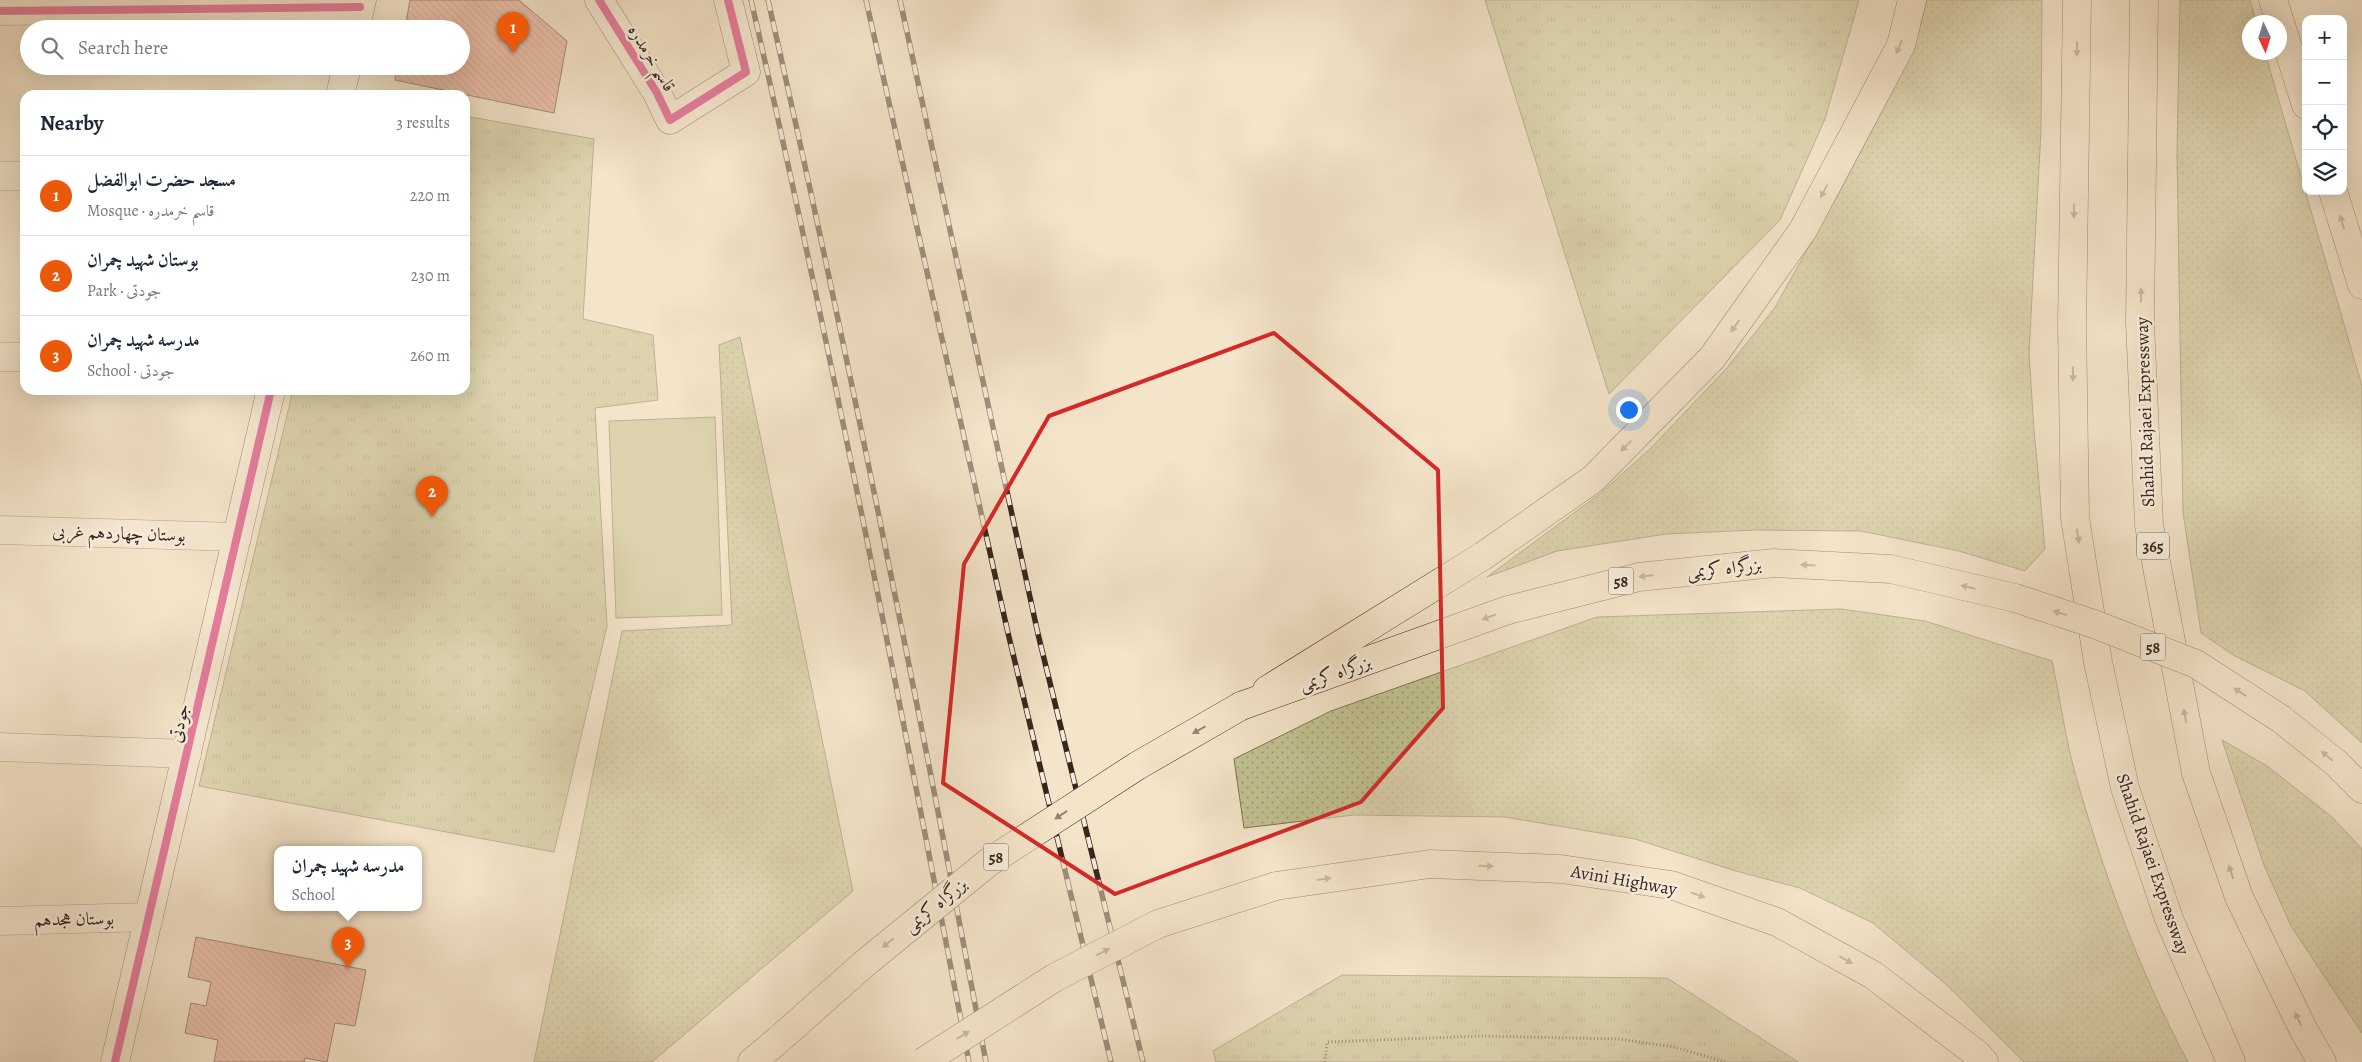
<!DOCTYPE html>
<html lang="en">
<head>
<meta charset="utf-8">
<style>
  body { margin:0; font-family:Alegreya,Amiri,serif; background:#f6f6f7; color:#1f2937 }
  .controls { position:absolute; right:15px; top:15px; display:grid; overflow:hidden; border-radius:10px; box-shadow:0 5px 20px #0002 }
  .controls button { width:45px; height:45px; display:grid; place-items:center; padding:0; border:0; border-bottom:1px solid #e0e1e3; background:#fff; color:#1f2937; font:25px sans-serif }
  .compass { position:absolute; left:2242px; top:15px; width:45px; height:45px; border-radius:50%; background:#fff; box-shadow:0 5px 20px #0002; rotate:176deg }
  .you { position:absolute; left:1628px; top:409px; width:18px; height:18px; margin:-12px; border:4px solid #fff; border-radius:50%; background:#1a73e8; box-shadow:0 0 0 8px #1a73e833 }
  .badge { display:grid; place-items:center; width:32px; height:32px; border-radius:50%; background:#ea580c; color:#fff; font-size:16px; font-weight:700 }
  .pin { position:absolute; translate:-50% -41px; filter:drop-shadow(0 1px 2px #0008) }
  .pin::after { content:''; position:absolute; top:26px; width:18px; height:15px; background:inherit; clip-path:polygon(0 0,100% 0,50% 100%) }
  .popup { position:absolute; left:274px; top:846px; width:148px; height:65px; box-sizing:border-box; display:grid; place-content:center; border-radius:10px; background:#fff; filter:drop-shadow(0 1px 4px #0005); font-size:16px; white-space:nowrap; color:#747a83 }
  .popup b { font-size:19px; color:#1f2937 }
  .popup::after { content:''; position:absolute; left:50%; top:100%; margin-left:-10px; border:10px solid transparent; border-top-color:#fff }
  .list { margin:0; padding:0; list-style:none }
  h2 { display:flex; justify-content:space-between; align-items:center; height:65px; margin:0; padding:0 20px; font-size:21px }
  h2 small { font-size:16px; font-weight:400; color:#747a83 }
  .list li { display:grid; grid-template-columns:32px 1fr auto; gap:15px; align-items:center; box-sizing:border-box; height:80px; padding:0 20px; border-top:1px solid #e0e1e3 }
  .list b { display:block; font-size:19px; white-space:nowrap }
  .list p { margin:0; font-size:16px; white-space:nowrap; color:#747a83 }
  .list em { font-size:16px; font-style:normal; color:#747a83 }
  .icon { flex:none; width:28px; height:28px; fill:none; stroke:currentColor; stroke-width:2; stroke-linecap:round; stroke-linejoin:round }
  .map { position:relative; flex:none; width:2362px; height:1062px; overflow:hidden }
  .search { position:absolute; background:#fff; box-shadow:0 5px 20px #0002; left:20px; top:20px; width:450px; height:55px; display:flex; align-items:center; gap:12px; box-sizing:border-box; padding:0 18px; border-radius:28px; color:#747a83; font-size:19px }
  .panel { position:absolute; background:#fff; box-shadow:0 5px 20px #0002; left:20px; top:90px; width:450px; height:305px; border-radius:15px }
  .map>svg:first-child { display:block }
  .grass { fill:url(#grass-dots); stroke:#7c7458 }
  .park { fill:url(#park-tufts); stroke:#7c7458 }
  .pitch { fill:#c2c291; stroke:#7c7458 }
  .building { fill:url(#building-back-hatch); stroke:#37261e }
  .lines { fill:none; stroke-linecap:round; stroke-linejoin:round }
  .street-casing { stroke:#665649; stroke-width:29 }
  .secondary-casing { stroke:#37261e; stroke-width:29 }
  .primary-casing { stroke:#37261e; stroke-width:29 }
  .highway-casing { stroke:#37261e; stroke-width:29 }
  .path { stroke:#37261e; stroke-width:3; stroke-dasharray:1 2.5; stroke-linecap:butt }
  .street { stroke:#f8eddc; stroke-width:28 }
  .secondary { stroke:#f8eddc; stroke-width:28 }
  .primary { stroke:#f4e4c9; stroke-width:28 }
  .highway { stroke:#f4e4c9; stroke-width:28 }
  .rail-casing { stroke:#37261e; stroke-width:5.5 }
  .rail { stroke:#f8eddc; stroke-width:4; stroke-dasharray:11; stroke-linecap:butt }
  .highway-bridge-casing { stroke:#37261e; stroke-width:29; stroke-linecap:butt }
  .highway-bridge { stroke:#f4e4c9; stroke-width:28 }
  .cycleway-casing { stroke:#f8eddc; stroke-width:11 }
  .cycleway { stroke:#d6006c; stroke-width:8 }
  .oneway { fill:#968574 }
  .marked { fill:none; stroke:#d62828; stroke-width:4; stroke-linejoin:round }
  .labels { text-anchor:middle; stroke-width:5; stroke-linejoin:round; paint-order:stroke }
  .shield { fill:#f8eddc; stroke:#716257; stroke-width:1 }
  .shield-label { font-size:16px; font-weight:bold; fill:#37261e }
  .street-label { font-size:18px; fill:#37261e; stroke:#f8eddc }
</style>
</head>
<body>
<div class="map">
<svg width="2362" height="1062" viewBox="0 0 2362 1062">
  <defs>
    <pattern id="grass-dots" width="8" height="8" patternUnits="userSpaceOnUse" patternTransform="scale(1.25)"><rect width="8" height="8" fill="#c2c291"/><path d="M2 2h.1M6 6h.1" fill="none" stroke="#9e9d76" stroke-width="1.8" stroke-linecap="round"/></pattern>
    <pattern id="park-tufts" width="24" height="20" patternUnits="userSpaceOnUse" patternTransform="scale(1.25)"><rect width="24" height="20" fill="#c2c291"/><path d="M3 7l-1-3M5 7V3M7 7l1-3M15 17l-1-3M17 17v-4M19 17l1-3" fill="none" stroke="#9e9d76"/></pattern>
    <pattern id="building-back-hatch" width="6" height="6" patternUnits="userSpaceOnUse" patternTransform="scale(1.25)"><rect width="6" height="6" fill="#e49688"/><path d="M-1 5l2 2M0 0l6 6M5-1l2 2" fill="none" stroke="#ba7a6f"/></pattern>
  </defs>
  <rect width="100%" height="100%" fill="#f4e4c9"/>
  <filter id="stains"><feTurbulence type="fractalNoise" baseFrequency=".004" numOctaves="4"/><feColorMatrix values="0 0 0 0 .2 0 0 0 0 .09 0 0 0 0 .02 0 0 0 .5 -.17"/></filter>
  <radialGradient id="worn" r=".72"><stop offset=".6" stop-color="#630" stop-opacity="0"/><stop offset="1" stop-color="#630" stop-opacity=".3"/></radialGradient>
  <g class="grass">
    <polygon points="1927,0 2042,0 2041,130 2029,353 2034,430 2045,549 2025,571 1959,551 1861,531 1755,530 1666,534 1557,551 1487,577 1601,493 1653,446 1726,369 1774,309 1840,191 1890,96 1919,31"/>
    <polygon points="2180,0 2250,0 2256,22 2250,22 2250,52 2265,53 2362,386 2362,743 2305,691 2235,656 2201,633 2183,512 2177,153"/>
    <polygon points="740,337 853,891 652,1062 534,1062 622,631 732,625 719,345"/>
    <path d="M1841,609L1925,621L2052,661C2060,698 2065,736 2075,773C2103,872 2139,971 2188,1062H2024L1948,986L1873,923L1800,888L1736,871L1635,839L1505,817L1354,815L1244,828L1234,759L1331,711L1597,617Z"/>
    <polygon points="2222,740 2267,766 2332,817 2362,849 2362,1033 2291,926 2264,865"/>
  </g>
  <g class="park">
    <polygon points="1485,0 1859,0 1825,119 1780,220 1609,394"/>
    <polygon points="465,116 594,139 583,319 653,335 658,400 595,408 607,626 554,852 199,786 293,390 465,390"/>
    <polygon points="1342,975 1667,978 1798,1062 1216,1062 1213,1051"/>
  </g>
  <polygon class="pitch" points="715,417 722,615 616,618 609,421"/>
  <g class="building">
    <polygon points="410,0 519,0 567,41 554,113 395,80 398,66 461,66 461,29 405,29"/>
    <polygon points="196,937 366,970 355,1026 335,1023 327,1062 305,1058 304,1062 214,1062 218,1040 185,1033 191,1003 206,1006 211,982 188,977"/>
  </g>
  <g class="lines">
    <g class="street-casing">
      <g id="street">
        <polyline points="0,11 360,7"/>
        <polyline points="0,176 25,176"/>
        <polyline points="0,357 25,357"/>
        <polyline points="0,530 237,537"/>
        <polyline points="0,747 187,754"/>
        <polyline points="0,921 149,917"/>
      </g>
    </g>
    <g class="secondary-casing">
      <g id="secondary">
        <polyline points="599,0 657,93 670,120 746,72 728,0"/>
        <polyline points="355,29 362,0"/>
        <polyline points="340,95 347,66"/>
        <polyline points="115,1062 271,390"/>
      </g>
    </g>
    <g class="primary-casing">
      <g id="primary">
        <polyline points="2273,0 2306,105"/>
        <polyline points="2333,191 2362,285"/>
        <polyline points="1267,690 1483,556 1593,479 1712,358 1803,230 1901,45 1912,0"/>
      </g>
    </g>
    <g class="highway-casing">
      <g id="highway">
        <polyline points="2077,0 2072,324 2075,518 2098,662 2125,788 2169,919 2231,1062"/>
        <polyline points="2144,0 2140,322 2149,525 2196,773 2239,897 2303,1029 2322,1062"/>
        <polyline points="1241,706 1508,610 1639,577 1774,563 1891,569 2015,598"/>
        <polyline points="2281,719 2336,763 2362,789"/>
        <polyline points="1276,886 1430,864 1561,869 1671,885 1777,922 1873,975 1977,1054 1984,1062"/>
        <polyline points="752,1062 776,1042"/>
      </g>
    </g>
    <polyline class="path" points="1325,1062 1327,1042 1483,1036 1619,1039 1674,1047 1725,1062"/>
    <use href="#street" class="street"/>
    <use href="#secondary" class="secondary"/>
    <use href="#primary" class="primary"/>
    <use href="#highway" class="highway"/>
    <g class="rail-casing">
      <g id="rail">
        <path d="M751,0C832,352 901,707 969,1062"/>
        <path d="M768,0C848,352 919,707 986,1062"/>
        <polyline points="866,0 1008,633 1111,1062"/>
        <polyline points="900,0 1038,634 1143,1062"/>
      </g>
    </g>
    <use href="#rail" class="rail"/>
    <g class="highway-bridge-casing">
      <g id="highway-bridge">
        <polyline points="2015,598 2094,624 2196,664 2281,719"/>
        <polyline points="776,1042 864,964 989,862 1137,766 1241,706"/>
        <polyline points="923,1062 1054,978 1158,924 1276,886"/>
      </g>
    </g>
    <use href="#highway-bridge" class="highway-bridge"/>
    <g class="cycleway-casing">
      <g id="cycleway">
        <polyline points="599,0 657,93 670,120 746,72 728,0"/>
        <polyline points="0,11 360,7"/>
        <polyline points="115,1062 271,390"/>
      </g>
    </g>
    <use href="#cycleway" class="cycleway"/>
  </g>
  <defs><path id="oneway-solid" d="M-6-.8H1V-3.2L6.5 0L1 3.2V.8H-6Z" transform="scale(1.25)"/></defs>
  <g class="oneway">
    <use href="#oneway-solid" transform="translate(1899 47) rotate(113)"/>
    <use href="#oneway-solid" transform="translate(2077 49) rotate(91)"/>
    <use href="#oneway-solid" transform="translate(1824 191) rotate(118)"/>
    <use href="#oneway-solid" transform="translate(2074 211) rotate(91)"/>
    <use href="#oneway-solid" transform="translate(2342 222) rotate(-107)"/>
    <use href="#oneway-solid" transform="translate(2141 295) rotate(-89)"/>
    <use href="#oneway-solid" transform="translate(1735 326) rotate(125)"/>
    <use href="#oneway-solid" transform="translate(2073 374) rotate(89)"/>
    <use href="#oneway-solid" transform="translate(1626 446) rotate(134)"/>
    <use href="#oneway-solid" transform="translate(2078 536) rotate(81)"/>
    <use href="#oneway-solid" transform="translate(1808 565) rotate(-177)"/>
    <use href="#oneway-solid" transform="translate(1646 576) rotate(173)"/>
    <use href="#oneway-solid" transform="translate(1968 587) rotate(-167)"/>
    <use href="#oneway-solid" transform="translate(2060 613) rotate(-162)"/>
    <use href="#oneway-solid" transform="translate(1489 617) rotate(160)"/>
    <use href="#oneway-solid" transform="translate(2240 692) rotate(-147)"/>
    <use href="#oneway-solid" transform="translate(2185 716) rotate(-101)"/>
    <use href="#oneway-solid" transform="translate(1199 730) rotate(150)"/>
    <use href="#oneway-solid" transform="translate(2327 756) rotate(-141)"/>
    <use href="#oneway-solid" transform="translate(1061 815) rotate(147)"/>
    <use href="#oneway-solid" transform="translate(1486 866) rotate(2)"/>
    <use href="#oneway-solid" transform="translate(2231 872) rotate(-109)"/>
    <use href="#oneway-solid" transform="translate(1324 879) rotate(-8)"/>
    <use href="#oneway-solid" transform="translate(1698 895) rotate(19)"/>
    <use href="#oneway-solid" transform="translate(888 943) rotate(141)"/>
    <use href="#oneway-solid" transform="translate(1103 952) rotate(-27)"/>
    <use href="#oneway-solid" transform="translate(1846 960) rotate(29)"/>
    <use href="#oneway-solid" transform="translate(2298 1019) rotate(-116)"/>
    <use href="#oneway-solid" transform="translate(963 1035) rotate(-32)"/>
  </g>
  <path d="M0 0H2362V1062H0ZM1274,333L1438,470L1443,708L1361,802L1115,894L943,783L964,564L1049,416Z" fill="#f4e4c9" fill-opacity=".55" fill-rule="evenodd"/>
  <path class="marked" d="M1274,333L1438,470L1443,708L1361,802L1115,894L943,783L964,564L1049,416Z"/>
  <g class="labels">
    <g class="shield">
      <rect x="2137" y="532.5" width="32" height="27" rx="4"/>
      <rect x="1608.5" y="567.5" width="25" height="27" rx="4"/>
      <rect x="2140.5" y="633.5" width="25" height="27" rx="4"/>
      <rect x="983.5" y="843.5" width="25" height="27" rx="4"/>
    </g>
    <g class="shield-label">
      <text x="2153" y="552">365</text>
      <text x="1621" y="587">58</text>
      <text x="2153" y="653">58</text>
      <text x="996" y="863">58</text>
    </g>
    <g class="street-label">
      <text transform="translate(652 58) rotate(59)" y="6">قاسم خرمدره</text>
      <text transform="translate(2145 412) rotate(-92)" y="6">Shahid Rajaei Expressway</text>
      <text transform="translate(119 533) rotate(2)" y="6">بوستان چهاردهم غربی</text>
      <text transform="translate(1724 568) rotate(-6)" y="6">بزرگراه کریمی</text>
      <text transform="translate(1335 673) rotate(-19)" y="6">بزرگراه کریمی</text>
      <text transform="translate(179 723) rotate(-77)" y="6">جودتی</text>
      <text transform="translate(2153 864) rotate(71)" y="6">Shahid Rajaei Expressway</text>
      <text transform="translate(1624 880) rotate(10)" y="6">Avini Highway</text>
      <text transform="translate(935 905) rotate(-39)" y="6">بزرگراه کریمی</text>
      <text transform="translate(74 919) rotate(-1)" y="6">بوستان هجدهم</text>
    </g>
  </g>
  <rect width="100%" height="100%" filter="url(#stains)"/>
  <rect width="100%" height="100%" fill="url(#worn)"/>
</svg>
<div class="controls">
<button>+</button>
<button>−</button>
<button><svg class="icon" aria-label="locate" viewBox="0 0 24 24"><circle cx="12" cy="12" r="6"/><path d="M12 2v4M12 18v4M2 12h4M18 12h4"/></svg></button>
<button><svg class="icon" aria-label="layers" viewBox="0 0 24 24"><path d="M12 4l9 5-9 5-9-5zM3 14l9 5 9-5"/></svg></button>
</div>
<svg class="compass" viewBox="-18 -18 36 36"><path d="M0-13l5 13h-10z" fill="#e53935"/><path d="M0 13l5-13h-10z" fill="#747a83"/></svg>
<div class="you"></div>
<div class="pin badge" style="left:513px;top:53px">1</div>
<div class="pin badge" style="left:432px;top:517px">2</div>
<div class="pin badge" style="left:348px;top:968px">3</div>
<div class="popup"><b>مدرسه شهید چمران</b>School</div>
<div class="search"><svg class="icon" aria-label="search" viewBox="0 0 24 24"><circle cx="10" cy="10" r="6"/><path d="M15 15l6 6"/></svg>Search here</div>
<section class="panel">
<h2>Nearby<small>3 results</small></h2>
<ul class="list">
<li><span class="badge">1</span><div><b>مسجد حضرت ابوالفضل</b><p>Mosque · قاسم خرمدره</p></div><em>220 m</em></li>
<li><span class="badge">2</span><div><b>بوستان شهید چمران</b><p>Park · جودتی</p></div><em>230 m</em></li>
<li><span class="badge">3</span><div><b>مدرسه شهید چمران</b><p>School · جودتی</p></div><em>260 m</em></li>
</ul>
</section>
</div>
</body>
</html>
